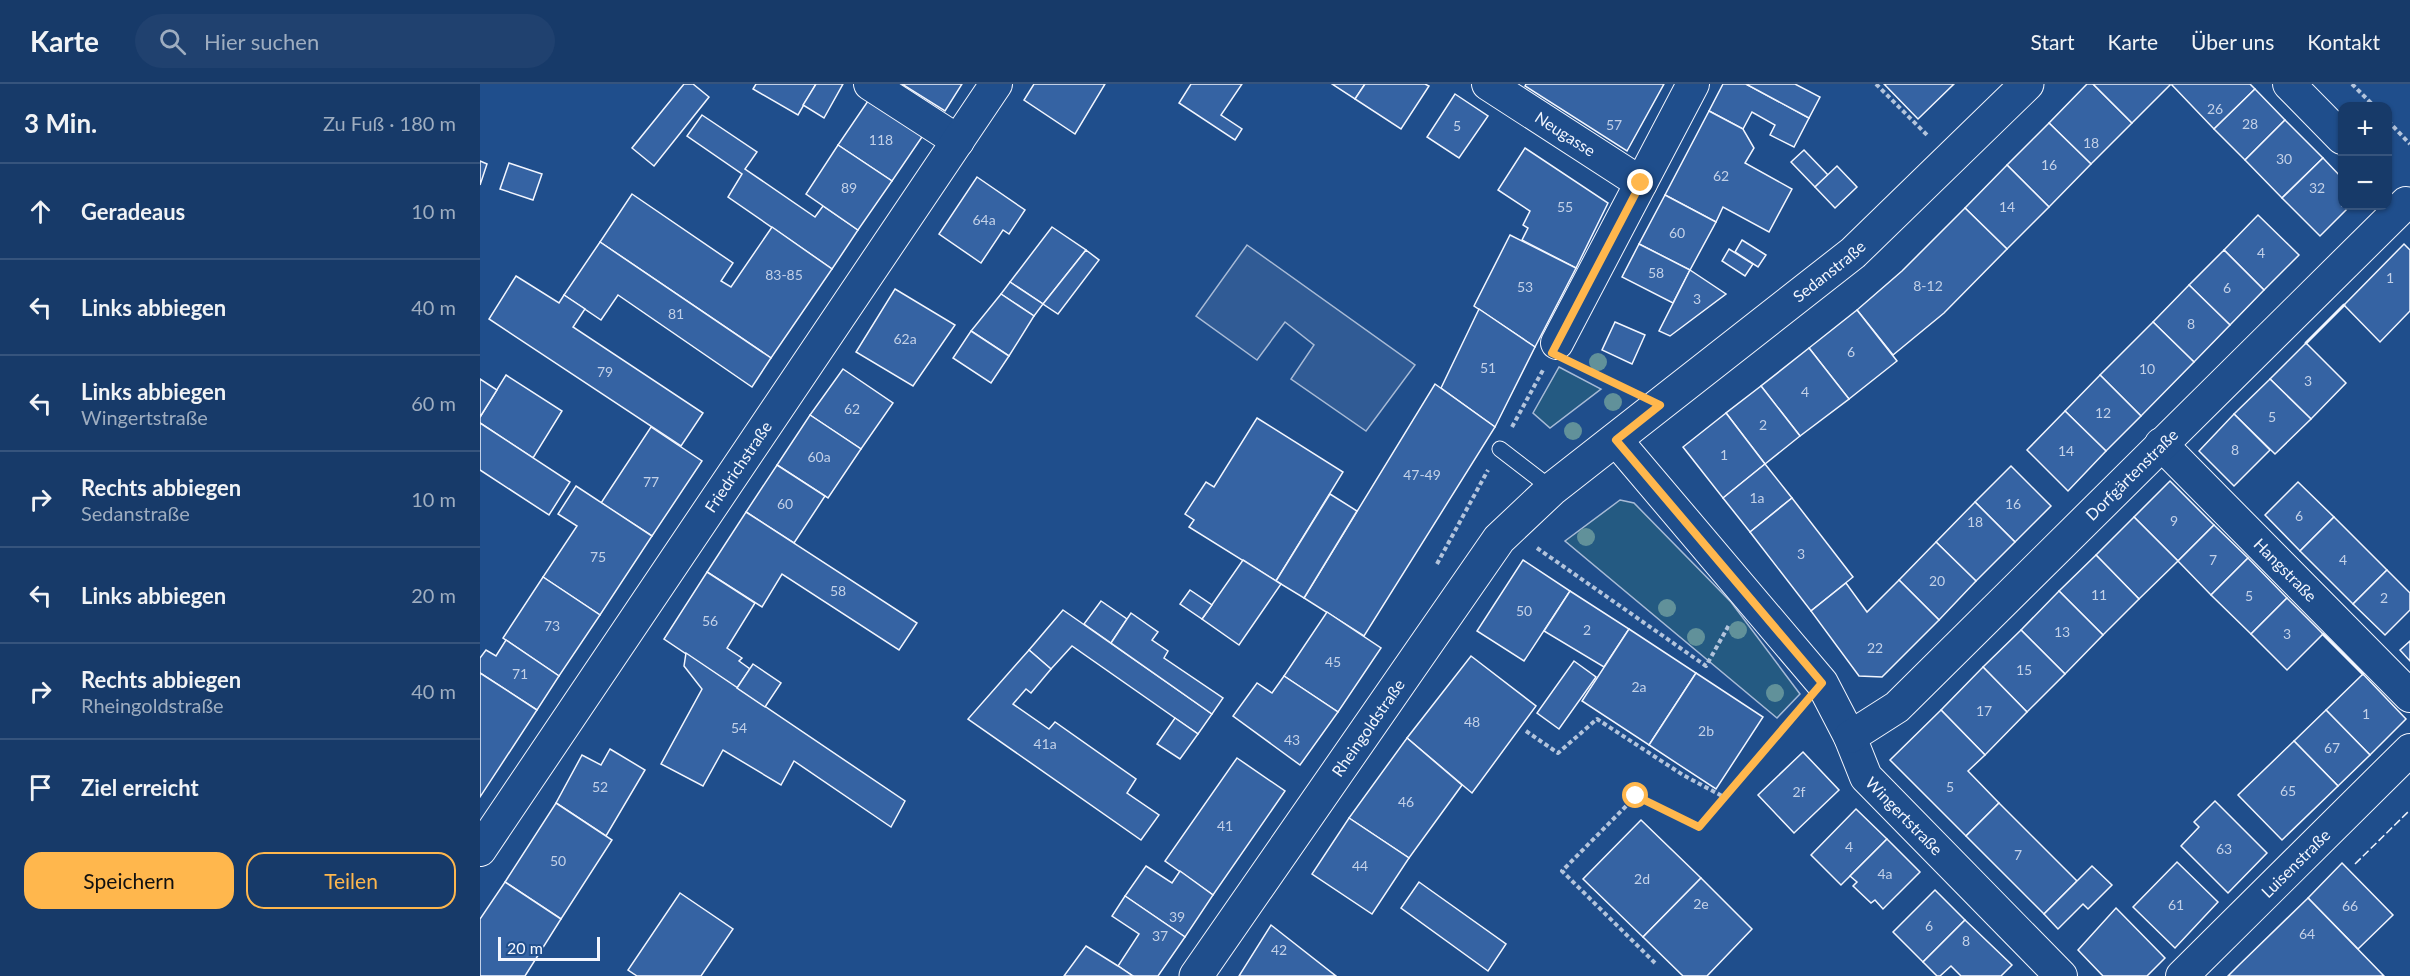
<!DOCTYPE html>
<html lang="de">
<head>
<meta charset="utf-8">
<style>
  body { margin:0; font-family:Lato,sans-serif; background:#20416f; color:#f1f3f6 }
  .controls { position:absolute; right:18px; top:18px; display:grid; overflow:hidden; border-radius:12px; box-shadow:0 2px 4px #0004 }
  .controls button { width:54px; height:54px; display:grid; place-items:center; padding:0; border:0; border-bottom:2px solid #36547d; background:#173a69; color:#f1f3f6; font:30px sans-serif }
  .scale { position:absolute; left:18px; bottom:15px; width:102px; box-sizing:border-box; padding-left:6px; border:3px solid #f2f6ff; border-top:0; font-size:16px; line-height:21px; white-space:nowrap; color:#f2f6ff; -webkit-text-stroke:4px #1f4e8c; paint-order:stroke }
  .stop { position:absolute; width:18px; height:18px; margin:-14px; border:4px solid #ffb74d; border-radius:50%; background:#fff }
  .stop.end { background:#ffb74d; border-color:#fff; box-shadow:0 2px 6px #0008 }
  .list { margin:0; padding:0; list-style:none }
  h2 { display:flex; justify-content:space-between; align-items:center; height:78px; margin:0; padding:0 24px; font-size:26px }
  h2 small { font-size:20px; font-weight:400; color:#9eadc0 }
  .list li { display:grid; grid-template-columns:39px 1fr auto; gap:18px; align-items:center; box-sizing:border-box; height:96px; padding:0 24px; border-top:2px solid #36547d }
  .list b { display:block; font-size:22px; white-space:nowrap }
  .list p { margin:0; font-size:20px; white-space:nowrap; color:#9eadc0 }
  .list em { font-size:20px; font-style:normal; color:#9eadc0 }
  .actions { display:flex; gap:12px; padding:18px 24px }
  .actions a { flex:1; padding:14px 0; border:2px solid #ffb74d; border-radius:18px; text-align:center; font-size:21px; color:#ffb74d }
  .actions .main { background:#ffb74d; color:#111 }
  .icon { flex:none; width:33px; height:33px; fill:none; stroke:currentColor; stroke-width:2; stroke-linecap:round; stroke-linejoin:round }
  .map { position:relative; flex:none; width:1930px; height:892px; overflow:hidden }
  header { display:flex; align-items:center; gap:36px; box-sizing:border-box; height:84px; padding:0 30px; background:#173a69; border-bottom:2px solid #36547d }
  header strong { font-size:28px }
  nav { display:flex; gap:33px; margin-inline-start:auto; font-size:21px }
  .search { width:420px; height:54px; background:#20416f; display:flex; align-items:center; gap:15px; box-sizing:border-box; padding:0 21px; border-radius:33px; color:#9eadc0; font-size:22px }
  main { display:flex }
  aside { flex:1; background:#173a69 }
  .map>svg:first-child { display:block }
  .green { fill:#245a82; stroke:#a8bbd7; stroke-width:1.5 }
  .parking { fill:#305b95; stroke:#a8bbd7; stroke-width:1.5 }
  .building { fill:#3563a3; stroke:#f2f6ff; stroke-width:1.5 }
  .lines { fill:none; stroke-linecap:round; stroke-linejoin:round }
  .lane-casing { stroke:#f2f6ff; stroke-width:17 }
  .street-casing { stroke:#f2f6ff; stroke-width:34 }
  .secondary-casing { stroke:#f2f6ff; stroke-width:35 }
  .path { stroke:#b3c4dc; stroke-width:4; stroke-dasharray:4.5 3; stroke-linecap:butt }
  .lane { stroke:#1f4e8c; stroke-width:15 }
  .street { stroke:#1f4e8c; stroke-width:32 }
  .secondary { stroke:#1f4e8c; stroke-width:33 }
  .fence { stroke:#f2f6ff; stroke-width:1.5; stroke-dasharray:8 3; stroke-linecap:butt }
  .wall { stroke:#f2f6ff; stroke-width:3 }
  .tree { fill:#61919a }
  .route { stroke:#ffb74d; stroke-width:8 }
  .labels { text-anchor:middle; stroke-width:4.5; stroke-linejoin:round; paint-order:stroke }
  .number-label { font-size:14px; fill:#c3d1e8 }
  .street-label { font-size:16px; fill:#f2f6ff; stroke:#1f4e8c }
</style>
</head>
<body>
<header>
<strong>Karte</strong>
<div class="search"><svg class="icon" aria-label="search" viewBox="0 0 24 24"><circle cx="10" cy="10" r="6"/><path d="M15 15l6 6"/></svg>Hier suchen</div>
<nav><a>Start</a><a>Karte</a><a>Über uns</a><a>Kontakt</a></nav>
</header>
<main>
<aside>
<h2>3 Min.<small>Zu Fuß · 180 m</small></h2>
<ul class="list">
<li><svg class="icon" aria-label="ahead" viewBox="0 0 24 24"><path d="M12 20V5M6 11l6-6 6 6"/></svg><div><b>Geradeaus</b></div><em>10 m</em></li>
<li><svg class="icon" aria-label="left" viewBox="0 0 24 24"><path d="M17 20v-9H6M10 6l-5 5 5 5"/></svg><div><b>Links abbiegen</b></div><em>40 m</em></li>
<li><svg class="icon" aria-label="left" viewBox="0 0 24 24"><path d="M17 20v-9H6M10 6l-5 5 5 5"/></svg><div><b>Links abbiegen</b><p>Wingertstraße</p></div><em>60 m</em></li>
<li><svg class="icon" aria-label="right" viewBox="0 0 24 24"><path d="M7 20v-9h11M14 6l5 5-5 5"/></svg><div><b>Rechts abbiegen</b><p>Sedanstraße</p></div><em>10 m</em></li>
<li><svg class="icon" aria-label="left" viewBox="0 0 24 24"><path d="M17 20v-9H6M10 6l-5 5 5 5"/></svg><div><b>Links abbiegen</b></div><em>20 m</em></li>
<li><svg class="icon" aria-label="right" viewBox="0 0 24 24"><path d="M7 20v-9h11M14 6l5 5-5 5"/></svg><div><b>Rechts abbiegen</b><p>Rheingoldstraße</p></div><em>40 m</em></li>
<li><svg class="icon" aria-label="arrive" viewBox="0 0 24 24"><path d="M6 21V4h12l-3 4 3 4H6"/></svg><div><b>Ziel erreicht</b></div></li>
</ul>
<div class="actions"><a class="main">Speichern</a><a>Teilen</a></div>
</aside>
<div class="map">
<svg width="1930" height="892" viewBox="0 0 1930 892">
  <rect width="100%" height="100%" fill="#1f4e8c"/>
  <g class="green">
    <polygon points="1079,283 1121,305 1070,344 1053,329"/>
    <polygon points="1140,416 1154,419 1251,518 1320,610 1297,634 1085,457"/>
  </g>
  <polygon class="parking" points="767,161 935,281 886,347 811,295 834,261 805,238 777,276 716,232"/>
  <g class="building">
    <polygon points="204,0 213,0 229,13 174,82 152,64"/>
    <polygon points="276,0 336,0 318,31 273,5"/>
    <polygon points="336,0 363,0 344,34 323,21"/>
    <polygon points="422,0 482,0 465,27"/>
    <polygon points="554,0 625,0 595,50 544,16"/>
    <polygon points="711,0 762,0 741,31 762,45 755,56 699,19"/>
    <polygon points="852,0 885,0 875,15"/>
    <polygon points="885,0 945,0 949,2 921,45 875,15"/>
    <polygon points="1046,0 1184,0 1147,67 1045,2"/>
    <polygon points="1243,0 1266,0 1329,34 1314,63 1290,51 1295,41 1272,28 1263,45 1229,27"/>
    <polygon points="1266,0 1315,0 1340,13 1329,34"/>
    <polygon points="1404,0 1474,0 1438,35"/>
    <polygon points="1607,0 1613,0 1652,39 1611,80 1569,39"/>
    <polygon points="1613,0 1691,0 1652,39"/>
    <polygon points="1691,0 1770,0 1775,5 1734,45"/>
    <polygon points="1775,5 1805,36 1765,76 1734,45"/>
    <polygon points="975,10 1008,32 979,74 947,53"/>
    <polygon points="390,14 444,50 412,97 358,61"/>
    <polygon points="1229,27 1263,45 1274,64 1265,79 1312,105 1289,148 1243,123 1236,138 1185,111"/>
    <polygon points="222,31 277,68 265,85 335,133 343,122 378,146 352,185 248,113 262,90 207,52"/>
    <polygon points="1805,36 1843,74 1802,114 1765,76"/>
    <polygon points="1569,39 1611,80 1569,123 1527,81"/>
    <polygon points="358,61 412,97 378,146 326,110"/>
    <polygon points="1045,64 1128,119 1096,184 1042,156 1048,144 1043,141 1050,127 1018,106"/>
    <polygon points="1324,66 1348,91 1335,103 1311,78"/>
    <polygon points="1843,74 1862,94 1862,122 1870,122 1840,152 1802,114"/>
    <polygon points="0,77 7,80 0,101"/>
    <polygon points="29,79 62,90 53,116 20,105"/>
    <polygon points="1527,81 1569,123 1527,165 1485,124"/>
    <polygon points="1357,82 1377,103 1355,124 1335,103"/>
    <polygon points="497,93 545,126 529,150 523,146 501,179 459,150"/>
    <polygon points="152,110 253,179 241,197 251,203 292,143 352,185 291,274 120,158"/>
    <polygon points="1185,111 1236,138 1210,186 1159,160"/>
    <polygon points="1485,124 1527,165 1464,229 1413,271 1377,226 1422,187"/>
    <polygon points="1778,131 1819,171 1784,206 1744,166"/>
    <polygon points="572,143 606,166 563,220 530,198"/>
    <polygon points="1030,151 1096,184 1055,263 994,222"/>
    <polygon points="1262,156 1286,171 1278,183 1255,168"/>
    <polygon points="120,158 291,274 272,303 138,211 121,236 84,211"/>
    <polygon points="1159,160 1210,186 1193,219 1142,193"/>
    <polygon points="1924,160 1930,166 1930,227 1900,258 1864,221"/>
    <polygon points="1249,165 1273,180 1265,192 1242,177"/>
    <polygon points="606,166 619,176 578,230 563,220"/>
    <polygon points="1744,166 1784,206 1750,241 1709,201"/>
    <polygon points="1210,186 1246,210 1190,252 1179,247"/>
    <polygon points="36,192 79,219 84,211 105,225 93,243 223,329 201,362 9,235"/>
    <polygon points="530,198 563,220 554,232 521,210"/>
    <polygon points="1709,201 1750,241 1714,278 1673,238"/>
    <polygon points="415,205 475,241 433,302 376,268"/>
    <polygon points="521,210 554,232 529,272 491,247"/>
    <polygon points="999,225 1055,263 1015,343 961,304"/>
    <polygon points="1377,226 1417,277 1369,315 1329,264"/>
    <polygon points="1135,238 1165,251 1152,280 1122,266"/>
    <polygon points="1673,238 1714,278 1661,332 1620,291"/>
    <polygon points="491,247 529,272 511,299 473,274"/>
    <polygon points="1826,259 1866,299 1831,335 1790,295"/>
    <polygon points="1329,264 1369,315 1320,352 1281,302"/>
    <polygon points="363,285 413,319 381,365 330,331"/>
    <polygon points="26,291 82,327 53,374 0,339 0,333"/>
    <polygon points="1620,291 1661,332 1626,367 1585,327"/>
    <polygon points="0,295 17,306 0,333"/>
    <polygon points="1790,295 1831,335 1795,370 1754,330"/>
    <polygon points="955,300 1015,343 884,552 824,514"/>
    <polygon points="1281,302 1320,352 1285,380 1246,329"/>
    <polygon points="1585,327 1626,367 1588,407 1547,366"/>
    <polygon points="1246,329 1285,380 1243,414 1203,363"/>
    <polygon points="1754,330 1790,366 1754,402 1719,367"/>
    <polygon points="330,331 381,365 348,414 297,381"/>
    <polygon points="777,334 863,388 796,497 709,443 714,436 705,430 726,398 734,403"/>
    <polygon points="0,339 90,398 69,431 0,386"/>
    <polygon points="171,343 222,377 172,452 121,419"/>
    <polygon points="1285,380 1312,414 1270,448 1243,414"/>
    <polygon points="297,381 345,412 314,459 266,428"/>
    <polygon points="1531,382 1571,422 1535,458 1495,418"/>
    <polygon points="1690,397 1734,441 1698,477 1654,433"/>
    <polygon points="1818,398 1854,433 1820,467 1785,431"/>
    <polygon points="96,402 172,452 120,531 63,493 97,442 78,430"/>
    <polygon points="850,410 877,427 824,514 796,497"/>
    <polygon points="1312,414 1373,493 1331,527 1270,448"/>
    <polygon points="1495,418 1535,458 1496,497 1456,458"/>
    <polygon points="266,428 437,539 419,566 302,490 282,523 227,488"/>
    <polygon points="1654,433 1698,477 1659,515 1616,471"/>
    <polygon points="1854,433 1907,486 1873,520 1820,467"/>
    <polygon points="1734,441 1768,474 1731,511 1698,477"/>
    <polygon points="1456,458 1496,497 1459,536 1419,496"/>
    <polygon points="1616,471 1659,515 1623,551 1579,507"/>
    <polygon points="1768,474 1807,514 1771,550 1731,511"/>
    <polygon points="763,476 801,500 759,561 722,535"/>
    <polygon points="1043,476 1090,507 1044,577 997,547"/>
    <polygon points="1907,486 1930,509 1930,526 1905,551 1873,520"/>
    <polygon points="227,488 275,519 247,564 262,574 259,577 270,585 257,604 184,555"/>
    <polygon points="63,493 120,531 79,592 23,554"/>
    <polygon points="1419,496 1459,536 1402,593 1379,592 1331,527 1366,499 1387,528"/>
    <polygon points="710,506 732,521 722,535 700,520"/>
    <polygon points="1090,507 1149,545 1124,583 1064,547"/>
    <polygon points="1579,507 1623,551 1585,590 1541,546"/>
    <polygon points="1807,514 1843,550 1807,586 1771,550"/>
    <polygon points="621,517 647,535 631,559 604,540"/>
    <polygon points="583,526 732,630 718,650 592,562 571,585 549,566"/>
    <polygon points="847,528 901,564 858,628 804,592"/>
    <polygon points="651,529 678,548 672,556 688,567 684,574 743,614 732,630 631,559"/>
    <polygon points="1149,545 1216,589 1169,661 1102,617"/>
    <polygon points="1541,546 1585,590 1547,628 1503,583"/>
    <polygon points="26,556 79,592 57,626 0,589 0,574 6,566 16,572"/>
    <polygon points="1930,557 1930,577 1920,566"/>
    <polygon points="549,566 571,585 551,609 546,605 533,620 569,645 575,638 656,695 647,709 679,731 661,756 488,635"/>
    <polygon points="206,569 425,717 411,743 314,677 301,701 243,666 223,702 181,680 222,605 204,582"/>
    <polygon points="991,572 1056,622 992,709 927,654"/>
    <polygon points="1094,577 1116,593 1079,645 1057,629"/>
    <polygon points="273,580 301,599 285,623 257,604"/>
    <polygon points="1503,583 1547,628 1505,671 1461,626"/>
    <polygon points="0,589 57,626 0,713"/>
    <polygon points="1216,589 1283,633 1236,705 1169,661"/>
    <polygon points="1883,590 1926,635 1890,671 1846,626"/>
    <polygon points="804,592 858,628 820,681 753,632 777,599 792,609"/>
    <polygon points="1461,626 1505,671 1488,687 1519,719 1486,752 1410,676"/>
    <polygon points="1846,626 1890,671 1858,702 1814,657"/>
    <polygon points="695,634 718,650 700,675 677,660"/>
    <polygon points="927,654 982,701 929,774 869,734"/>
    <polygon points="1814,657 1858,702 1802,756 1758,711"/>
    <polygon points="130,665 165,686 126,752 76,719 102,671 121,681"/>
    <polygon points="1323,668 1359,706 1314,749 1278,711"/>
    <polygon points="757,674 805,707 733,811 685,777"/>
    <polygon points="1735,717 1787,769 1748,809 1701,762 1719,743 1714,738"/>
    <polygon points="76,719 132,756 81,835 25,798"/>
    <polygon points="1519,719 1597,797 1564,830 1486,752"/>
    <polygon points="1376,725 1407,755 1361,801 1331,771"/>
    <polygon points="869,734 929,774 892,830 832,790"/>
    <polygon points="1161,736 1221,794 1163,853 1103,795"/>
    <polygon points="1407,755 1440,788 1403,825 1395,816 1391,819 1373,802 1377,798 1370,792"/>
    <polygon points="1697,778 1738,818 1695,864 1653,823"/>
    <polygon points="1862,779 1913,831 1878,865 1828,814"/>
    <polygon points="666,782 692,799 700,787 733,811 705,853 645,812"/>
    <polygon points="1612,782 1632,801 1608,825 1603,820 1578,845 1564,830"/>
    <polygon points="1221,794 1272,845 1227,892 1203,892 1163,853"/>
    <polygon points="25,798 81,835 45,892 0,892 0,835"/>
    <polygon points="939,798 1026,860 1008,887 921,824"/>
    <polygon points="1455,806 1485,836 1443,878 1413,848"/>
    <polygon points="200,809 253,845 221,892 157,892 148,886"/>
    <polygon points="645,812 705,853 678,892 653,892 638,882 659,850 632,832"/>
    <polygon points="1828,814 1904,892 1748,892 1759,881"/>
    <polygon points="1636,824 1685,874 1667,892 1623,892 1598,866"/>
    <polygon points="1485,836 1532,881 1521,892 1481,892 1471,882 1460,892 1457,892 1443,878"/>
    <polygon points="791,841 856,892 759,892"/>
    <polygon points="606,862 638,882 653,892 584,892"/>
  </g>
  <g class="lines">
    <g class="lane-casing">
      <polyline id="lane" points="1020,365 1072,405"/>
    </g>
    <g class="street-casing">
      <g id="street">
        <polyline points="390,0 478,57"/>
        <path id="s1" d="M1008,0L1161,99"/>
        <polyline points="1809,0 1862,54"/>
        <polyline points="1077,259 1213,0"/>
        <path id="s2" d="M1136,356L1342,599L1370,653L1386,693L1581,892"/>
        <path id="s3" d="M1681,360L1930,612"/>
        <path id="s4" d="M1370,653L1417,623L1926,119"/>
        <path id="s5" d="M0,766L516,0"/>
        <path id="s6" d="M1702,892L1930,666"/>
      </g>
    </g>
    <g class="secondary-casing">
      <g id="secondary">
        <path id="s7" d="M716,892L1019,455L1072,405L1373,169L1547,0"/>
      </g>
    </g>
    <g class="path">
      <polyline points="1396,0 1447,51"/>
      <polyline points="1872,0 1894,22"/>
      <polyline points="1908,37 1930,60"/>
      <polyline points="1100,283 1145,304"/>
      <polyline points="1032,343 1063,286"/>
      <polyline points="1057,464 1226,582 1249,541"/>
      <polyline points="957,480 1008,386"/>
      <polyline points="1046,647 1078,669 1117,635 1203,691 1244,713"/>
      <polyline points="1175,879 1082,787 1156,712 1219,743 1319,628"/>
    </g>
    <use href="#lane" class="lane"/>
    <use href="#street" class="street"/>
    <use href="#secondary" class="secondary"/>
    <polyline class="fence" points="1875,780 1930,726"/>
    <g class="wall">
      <polyline points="1826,259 1864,221"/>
      <polyline points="1843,550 1883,590"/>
    </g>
  </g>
  <g class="tree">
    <circle cx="1118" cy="278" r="9"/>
    <circle cx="1133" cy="318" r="9"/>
    <circle cx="1093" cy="347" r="9"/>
    <circle cx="1106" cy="453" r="9"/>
    <circle cx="1187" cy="524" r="9"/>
    <circle cx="1258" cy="546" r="9"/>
    <circle cx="1216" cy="553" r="9"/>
    <circle cx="1295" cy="609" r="9"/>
  </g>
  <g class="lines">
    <polyline class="route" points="1156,712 1219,743 1342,599 1136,356 1180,321 1072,269 1161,99"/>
  </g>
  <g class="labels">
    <g class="number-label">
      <text x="1735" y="30">26</text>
      <text x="1770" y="45">28</text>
      <text x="1134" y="46">57</text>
      <text x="977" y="47">5</text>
      <text x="401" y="61">118</text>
      <text x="1611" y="64">18</text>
      <text x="1804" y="80">30</text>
      <text x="1569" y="86">16</text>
      <text x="1241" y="97">62</text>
      <text x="369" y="109">89</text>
      <text x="1837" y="109">32</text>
      <text x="1085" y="128">55</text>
      <text x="1527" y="128">14</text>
      <text x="504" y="141">64a</text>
      <text x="1197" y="154">60</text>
      <text x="1781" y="174">4</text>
      <text x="1176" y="194">58</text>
      <text x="304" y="196">83-85</text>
      <text x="1910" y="199">1</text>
      <text x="1448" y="207">8-12</text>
      <text x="1045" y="208">53</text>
      <text x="1747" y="209">6</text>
      <text x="1217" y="220">3</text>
      <text x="196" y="235">81</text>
      <text x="1711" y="245">8</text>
      <text x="425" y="260">62a</text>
      <text x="1371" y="273">6</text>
      <text x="1008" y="289">51</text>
      <text x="1667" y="290">10</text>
      <text x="125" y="293">79</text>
      <text x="1828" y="302">3</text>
      <text x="1325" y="313">4</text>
      <text x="372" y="330">62</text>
      <text x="1623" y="334">12</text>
      <text x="1792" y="338">5</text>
      <text x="1283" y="346">2</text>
      <text x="1755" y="371">8</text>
      <text x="1586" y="372">14</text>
      <text x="1244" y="376">1</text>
      <text x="339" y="378">60a</text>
      <text x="942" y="396">47-49</text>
      <text x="171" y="403">77</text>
      <text x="1277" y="419">1a</text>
      <text x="305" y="425">60</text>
      <text x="1533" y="425">16</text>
      <text x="1819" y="437">6</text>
      <text x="1694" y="442">9</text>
      <text x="1495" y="443">18</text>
      <text x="1321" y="475">3</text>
      <text x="118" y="478">75</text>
      <text x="1733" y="481">7</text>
      <text x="1863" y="481">4</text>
      <text x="1457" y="502">20</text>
      <text x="358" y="512">58</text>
      <text x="1619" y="516">11</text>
      <text x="1769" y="517">5</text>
      <text x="1904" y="519">2</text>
      <text x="1044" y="532">50</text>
      <text x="230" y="542">56</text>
      <text x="72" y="547">73</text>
      <text x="1107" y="551">2</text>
      <text x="1582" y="553">13</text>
      <text x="1807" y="555">3</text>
      <text x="1395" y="569">22</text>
      <text x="853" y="583">45</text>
      <text x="1544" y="591">15</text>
      <text x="40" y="595">71</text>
      <text x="1159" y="608">2a</text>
      <text x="1504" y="632">17</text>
      <text x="1886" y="635">1</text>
      <text x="992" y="643">48</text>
      <text x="259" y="649">54</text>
      <text x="1226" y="652">2b</text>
      <text x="812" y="661">43</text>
      <text x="565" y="665">41a</text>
      <text x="1852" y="669">67</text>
      <text x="120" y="708">52</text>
      <text x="1470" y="708">5</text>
      <text x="1808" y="712">65</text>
      <text x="1319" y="713">2f</text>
      <text x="926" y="723">46</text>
      <text x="745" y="747">41</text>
      <text x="1369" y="768">4</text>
      <text x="1744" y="770">63</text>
      <text x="1538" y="776">7</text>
      <text x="78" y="782">50</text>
      <text x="880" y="787">44</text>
      <text x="1405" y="795">4a</text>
      <text x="1162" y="800">2d</text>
      <text x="1221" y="825">2e</text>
      <text x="1696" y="826">61</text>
      <text x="1870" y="827">66</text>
      <text x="697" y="838">39</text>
      <text x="1449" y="847">6</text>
      <text x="1827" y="855">64</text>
      <text x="680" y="857">37</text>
      <text x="1486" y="862">8</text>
      <text x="799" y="871">42</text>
    </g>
    <g class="street-label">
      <text dy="6" stroke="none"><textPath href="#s1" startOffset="92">Neugasse</textPath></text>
      <text dy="6" stroke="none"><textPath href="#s7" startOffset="957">Sedanstraße</textPath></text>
      <text dy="6" stroke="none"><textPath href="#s5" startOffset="462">Friedrichstraße</textPath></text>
      <text dy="6" stroke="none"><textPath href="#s4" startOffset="386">Dorfgärtenstraße</textPath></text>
      <text dy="6" stroke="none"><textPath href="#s3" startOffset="177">Hangstraße</textPath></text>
      <text dy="6" stroke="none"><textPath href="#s7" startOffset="302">Rheingoldstraße</textPath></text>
      <text dy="6" stroke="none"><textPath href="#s2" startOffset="477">Wingertstraße</textPath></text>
      <text dy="6" stroke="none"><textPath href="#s6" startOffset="160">Luisenstraße</textPath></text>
    </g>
  </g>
</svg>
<div class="controls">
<button>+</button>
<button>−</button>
</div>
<div class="scale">20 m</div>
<div class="stop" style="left:1156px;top:712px"></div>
<div class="stop end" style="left:1161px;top:99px"></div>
</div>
</main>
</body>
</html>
